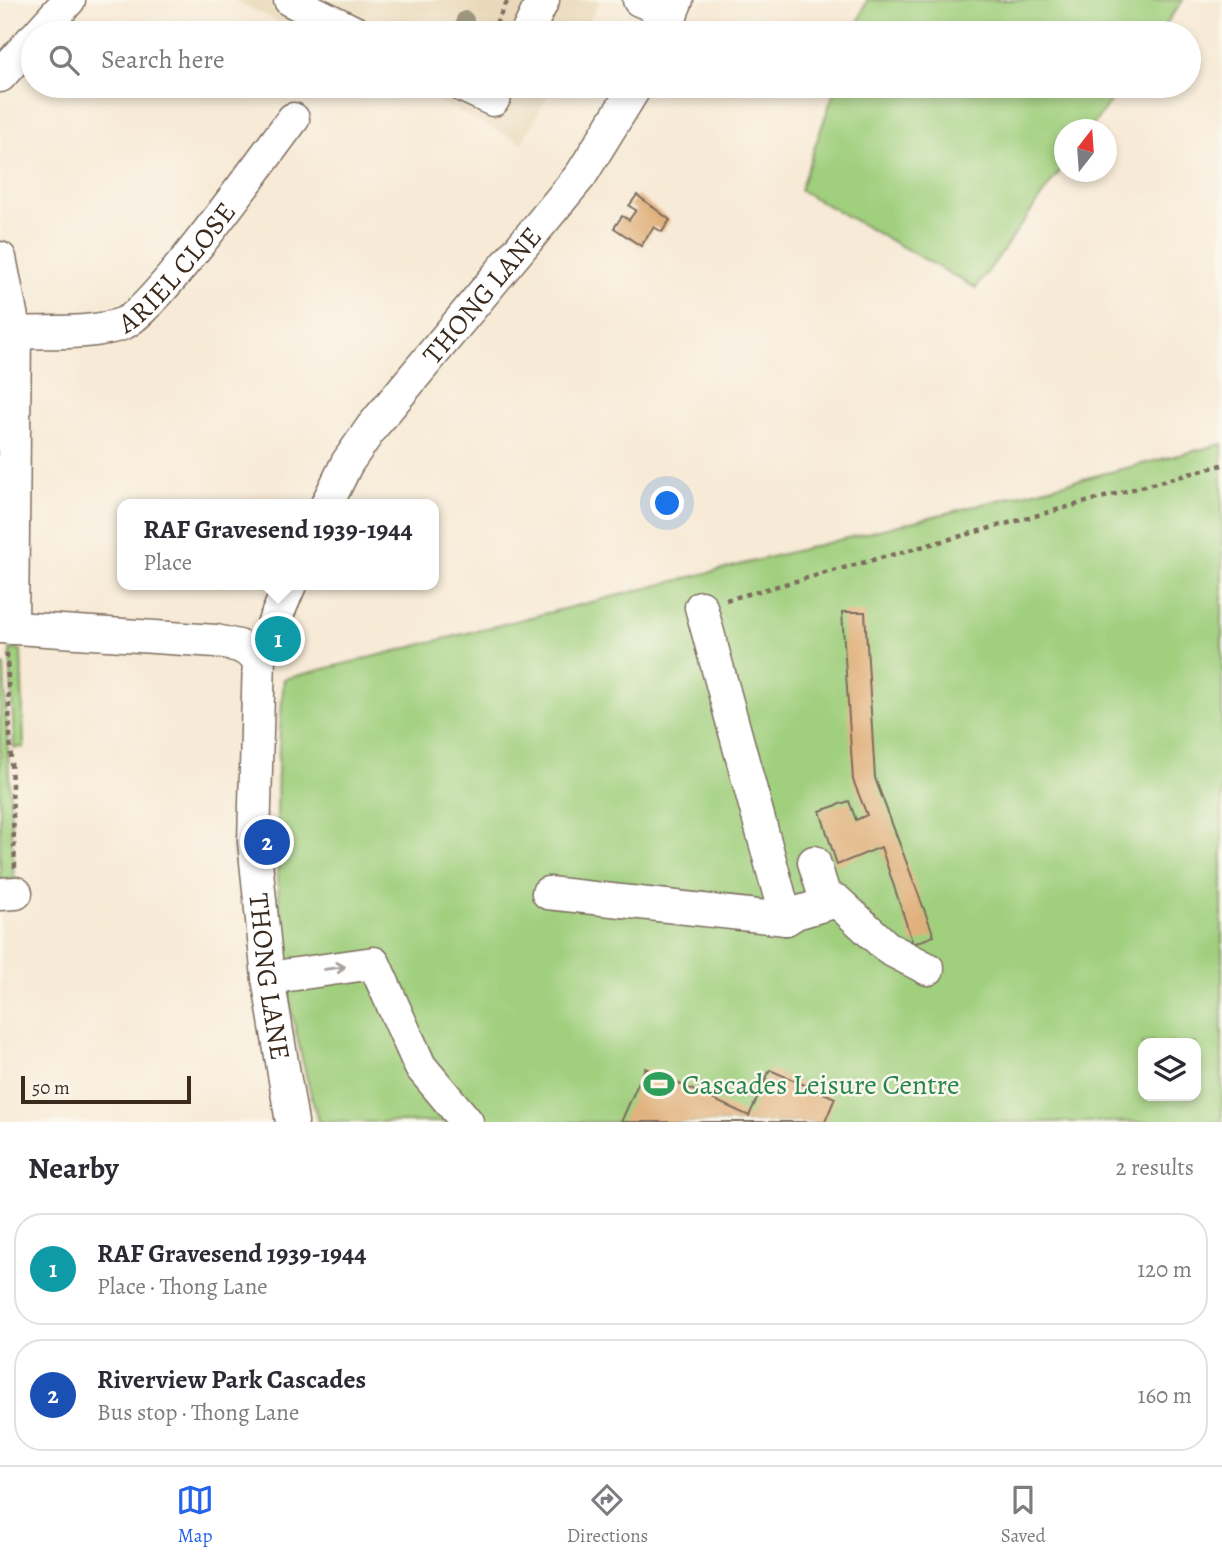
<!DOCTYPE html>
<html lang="en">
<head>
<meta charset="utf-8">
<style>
  body { margin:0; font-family:Alegreya,serif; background:#f2f2f3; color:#2b2b33 }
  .controls { position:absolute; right:21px; bottom:21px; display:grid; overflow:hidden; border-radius:14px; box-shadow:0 4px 10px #0003 }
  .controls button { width:63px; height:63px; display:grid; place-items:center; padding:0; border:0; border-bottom:2px solid #e1e1e2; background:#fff; color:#2b2b33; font:35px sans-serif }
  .compass { position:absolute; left:1054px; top:119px; width:63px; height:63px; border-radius:50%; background:#fff; box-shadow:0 4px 10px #0003; rotate:17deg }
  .scale { position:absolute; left:21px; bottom:18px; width:170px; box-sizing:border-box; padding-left:7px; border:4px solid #3b2a1e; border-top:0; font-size:19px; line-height:24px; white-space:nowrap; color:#3b2a1e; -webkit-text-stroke:5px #fbf7ec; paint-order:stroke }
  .you { position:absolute; left:668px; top:504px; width:24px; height:24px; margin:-18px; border:5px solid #fff; border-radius:50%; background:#1a73e8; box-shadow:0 0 0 10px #1a73e833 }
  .badge { display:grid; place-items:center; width:46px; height:46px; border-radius:50%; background:#2563eb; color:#fff; font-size:23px; font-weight:700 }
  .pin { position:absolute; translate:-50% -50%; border:4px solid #fff; box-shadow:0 2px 7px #0006 }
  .popup { position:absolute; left:117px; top:499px; width:322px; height:91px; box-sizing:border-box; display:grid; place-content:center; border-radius:14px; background:#fff; filter:drop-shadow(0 2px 5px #0005); font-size:23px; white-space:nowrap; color:#7c7c81 }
  .popup b { font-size:26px; color:#2b2b33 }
  .popup::after { content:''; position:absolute; left:50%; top:100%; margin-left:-14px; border:14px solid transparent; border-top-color:#fff }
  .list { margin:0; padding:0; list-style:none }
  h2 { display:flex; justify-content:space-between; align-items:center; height:91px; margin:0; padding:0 28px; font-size:30px }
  h2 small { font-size:23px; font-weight:400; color:#7c7c81 }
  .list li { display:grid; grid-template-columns:46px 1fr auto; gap:21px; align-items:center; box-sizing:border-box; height:112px; margin:0 14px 14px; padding:0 14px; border:2px solid #e1e1e2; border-radius:28px }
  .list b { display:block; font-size:26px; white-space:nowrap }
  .list p { margin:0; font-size:23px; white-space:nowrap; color:#7c7c81 }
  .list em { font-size:23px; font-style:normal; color:#7c7c81 }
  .icon { flex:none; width:38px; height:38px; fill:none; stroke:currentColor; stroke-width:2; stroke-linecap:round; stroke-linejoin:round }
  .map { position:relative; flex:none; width:1222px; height:1122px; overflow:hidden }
  .search { position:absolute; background:#fff; box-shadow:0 4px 10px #0003; left:21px; right:21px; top:21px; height:77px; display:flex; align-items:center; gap:18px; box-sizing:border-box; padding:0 24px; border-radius:38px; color:#7c7c81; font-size:26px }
  .sheet { height:343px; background:#fff }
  nav { display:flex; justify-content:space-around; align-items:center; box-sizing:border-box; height:98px; border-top:2px solid #e1e1e2; background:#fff; font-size:19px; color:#7c7c81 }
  nav a { display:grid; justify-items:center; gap:4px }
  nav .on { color:#2563eb }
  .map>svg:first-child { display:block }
  .built { fill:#e9d9ba }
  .green { fill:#a0cf7e; stroke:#6e7c4e; stroke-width:2; fill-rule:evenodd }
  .building { fill:#e0b07b }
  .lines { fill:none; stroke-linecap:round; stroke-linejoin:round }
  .minor-casing { stroke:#7d6d5e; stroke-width:35 }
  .path { stroke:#7d6d5e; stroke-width:4.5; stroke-dasharray:5 5; stroke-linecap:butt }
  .minor { stroke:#fff; stroke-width:32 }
  .tree { fill:#9d977e }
  .oneway { stroke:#a79f9a }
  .labels { text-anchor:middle; stroke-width:5; stroke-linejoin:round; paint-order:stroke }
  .street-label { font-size:28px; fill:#3b2a1e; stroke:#fbf7ec }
  .leisure-label { font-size:28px; fill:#27864d; stroke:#fbf7ec; text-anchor:start }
</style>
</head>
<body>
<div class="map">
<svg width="1222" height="1122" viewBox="0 0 1222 1122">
  <rect width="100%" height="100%" fill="#fbf7ec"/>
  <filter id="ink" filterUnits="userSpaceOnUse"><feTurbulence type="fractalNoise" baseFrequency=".0143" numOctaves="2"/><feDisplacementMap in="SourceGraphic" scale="14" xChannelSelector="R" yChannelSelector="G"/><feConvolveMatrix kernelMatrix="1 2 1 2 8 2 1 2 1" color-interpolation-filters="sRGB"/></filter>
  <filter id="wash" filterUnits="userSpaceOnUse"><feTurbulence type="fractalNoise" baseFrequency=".00686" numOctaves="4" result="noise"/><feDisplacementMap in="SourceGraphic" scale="28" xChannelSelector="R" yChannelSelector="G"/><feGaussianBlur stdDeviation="1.57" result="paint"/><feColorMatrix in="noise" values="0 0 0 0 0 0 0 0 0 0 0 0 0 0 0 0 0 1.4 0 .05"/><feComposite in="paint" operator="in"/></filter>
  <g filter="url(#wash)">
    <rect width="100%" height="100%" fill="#f7ead6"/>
    <g class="built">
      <polygon points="234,0 600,0 582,33 301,33"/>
      <polygon points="406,86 553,86 522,143"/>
    </g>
    <g class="green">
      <polygon points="867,0 1183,0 1159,33 854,33"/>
      <polygon points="836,86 1121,86 1090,129 1064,130 1064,165 976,288 800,190"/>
      <path d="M1222,444V1122H318C309,1086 299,1050 292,1013C273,913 274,781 284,679ZM1143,1043H1196V1096H1143Z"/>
      <polygon points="10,649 21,650 24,747 14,748"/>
      <polygon points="0,665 4,665 14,883 0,884"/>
    </g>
    <g id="blocks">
      <g class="building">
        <polygon points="637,195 670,220 662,232 654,227 641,246 614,228 622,216 629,220 636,210 629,206"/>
        <polygon points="842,612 865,612 875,778 934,936 913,944 881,847 837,865 820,811 849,801 856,820 867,815 853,780"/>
        <polygon points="645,1068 749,1116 770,1070 835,1098 825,1122 621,1122"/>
      </g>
    </g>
  </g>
  <g filter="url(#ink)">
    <use href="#blocks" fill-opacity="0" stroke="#7d6d5e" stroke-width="2"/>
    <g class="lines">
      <g class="minor-casing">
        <g id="minor">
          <polyline points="290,0 356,33"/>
          <polyline points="639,0 672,14"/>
          <polyline points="39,33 69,0"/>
          <polyline points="527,33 543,0"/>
          <polyline points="663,33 677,0"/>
          <polyline points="0,76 33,39"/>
          <polyline points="463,86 493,100 500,86"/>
          <polyline points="0,258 15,333 12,628"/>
          <path id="s1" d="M15,333C48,331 90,335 122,324C154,313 266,154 293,119"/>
          <path id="s2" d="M327,504L347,463L372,427L581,175L636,86"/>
          <path id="s3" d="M290,585L259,657L254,842L268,978L292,1122"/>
          <polyline points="701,607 786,919"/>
          <polyline points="0,627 216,641 239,646 259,657"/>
          <polyline points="814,862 827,904"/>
          <polyline points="548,893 786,919 796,913 837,901 889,949 928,969"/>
          <polyline points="0,894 16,893"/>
          <polyline points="268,978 374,963 420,1066 467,1122"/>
        </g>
      </g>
      <g class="path">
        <polyline points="491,33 508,0"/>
        <polyline points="726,600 1222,465"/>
        <polyline points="7,653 15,868"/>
      </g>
      <use href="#minor" class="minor"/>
    </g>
    <circle class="tree" cx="465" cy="20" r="9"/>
    <defs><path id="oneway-shaft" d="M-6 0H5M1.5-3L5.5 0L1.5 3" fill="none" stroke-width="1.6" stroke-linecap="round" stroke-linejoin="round" transform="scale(1.75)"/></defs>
    <use class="oneway" href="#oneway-shaft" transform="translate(335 968) rotate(-8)"/>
  </g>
  <defs>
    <g id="stadium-bare" transform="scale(2.415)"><path d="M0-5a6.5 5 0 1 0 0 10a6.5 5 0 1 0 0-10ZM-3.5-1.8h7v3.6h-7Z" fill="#2e9e5b" stroke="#fbf7ec" stroke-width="2.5" paint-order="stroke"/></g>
  </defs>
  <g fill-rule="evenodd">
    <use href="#stadium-bare" x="659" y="1084"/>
  </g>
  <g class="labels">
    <g class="street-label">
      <text dy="10" stroke="none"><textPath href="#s1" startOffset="187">ARIEL CLOSE</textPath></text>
      <text dy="10" stroke="none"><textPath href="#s2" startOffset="261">THONG LANE</textPath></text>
      <text dy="10" stroke="none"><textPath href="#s3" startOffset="399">THONG LANE</textPath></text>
    </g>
    <g class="leisure-label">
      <text x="682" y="1094">Cascades Leisure Centre</text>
    </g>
  </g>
</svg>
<div class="controls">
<button><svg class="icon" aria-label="layers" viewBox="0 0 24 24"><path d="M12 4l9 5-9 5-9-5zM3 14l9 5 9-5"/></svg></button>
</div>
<svg class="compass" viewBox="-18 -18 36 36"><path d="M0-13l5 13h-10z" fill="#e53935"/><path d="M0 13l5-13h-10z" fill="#7c7c81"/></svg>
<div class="scale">50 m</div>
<div class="you"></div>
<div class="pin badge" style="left:278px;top:639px;background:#0f9aa8">1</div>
<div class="popup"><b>RAF Gravesend 1939-1944</b>Place</div>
<div class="pin badge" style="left:267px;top:842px;background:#1a4fb4">2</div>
<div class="search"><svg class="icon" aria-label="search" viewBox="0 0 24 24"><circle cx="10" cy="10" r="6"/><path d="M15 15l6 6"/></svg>Search here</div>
</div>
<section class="sheet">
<h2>Nearby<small>2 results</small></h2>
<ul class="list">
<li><span class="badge" style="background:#0f9aa8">1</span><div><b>RAF Gravesend 1939-1944</b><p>Place · Thong Lane</p></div><em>120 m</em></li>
<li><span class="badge" style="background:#1a4fb4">2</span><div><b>Riverview Park Cascades</b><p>Bus stop · Thong Lane</p></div><em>160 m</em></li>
</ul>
</section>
<nav>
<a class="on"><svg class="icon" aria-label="map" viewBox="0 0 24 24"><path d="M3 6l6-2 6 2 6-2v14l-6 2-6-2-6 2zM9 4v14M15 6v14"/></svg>Map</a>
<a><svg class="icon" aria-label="directions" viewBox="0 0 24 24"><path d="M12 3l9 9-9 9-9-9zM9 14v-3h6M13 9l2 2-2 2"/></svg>Directions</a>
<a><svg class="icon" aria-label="saved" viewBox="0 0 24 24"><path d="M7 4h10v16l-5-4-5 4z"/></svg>Saved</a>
</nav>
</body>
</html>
